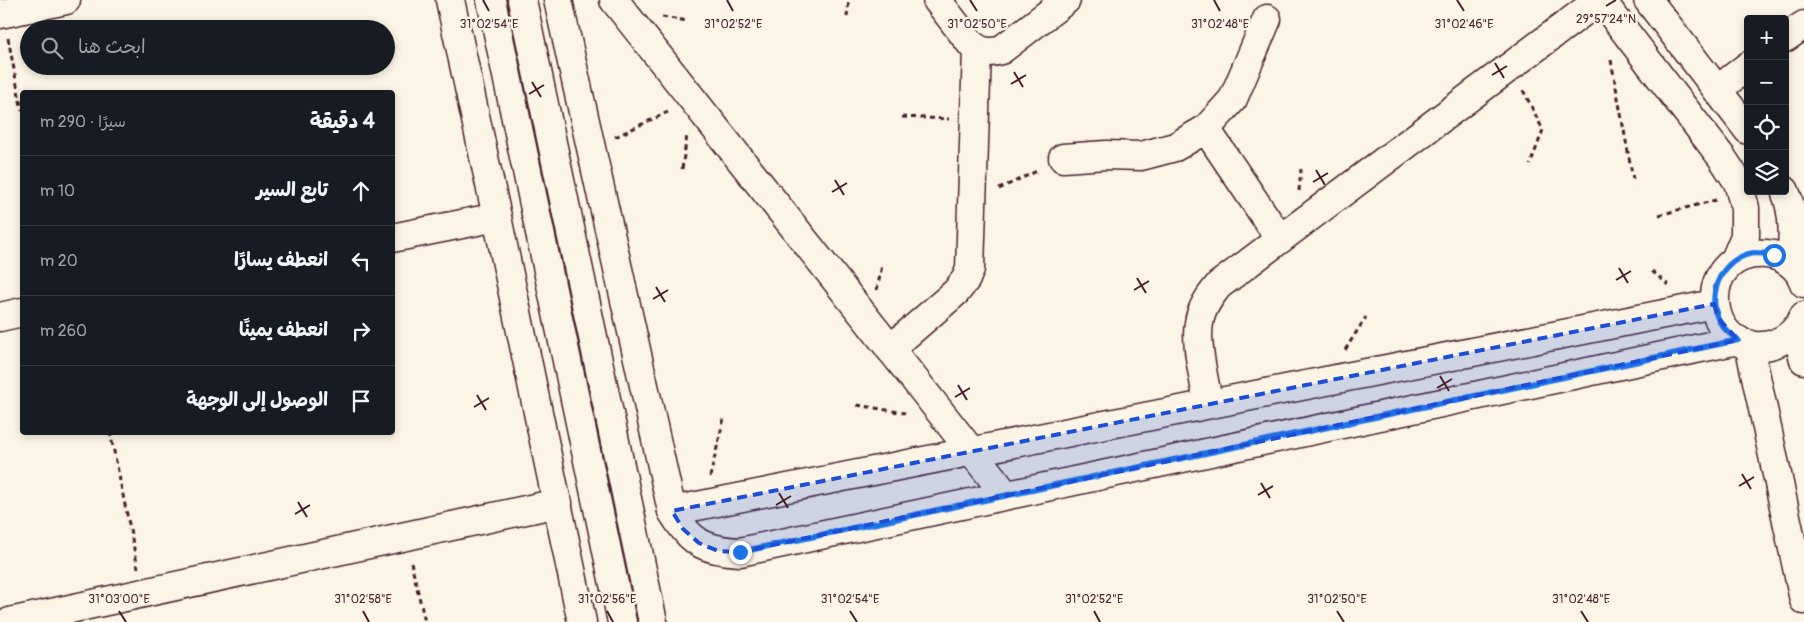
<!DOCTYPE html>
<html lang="ar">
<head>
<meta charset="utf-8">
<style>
  body { margin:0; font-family:Pangolin,"Playpen Sans Arabic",sans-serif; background:#242831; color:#f1f3f6; direction:rtl }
  .controls { position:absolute; right:15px; top:15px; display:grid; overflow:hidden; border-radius:5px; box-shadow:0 2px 8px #0003 }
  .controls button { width:45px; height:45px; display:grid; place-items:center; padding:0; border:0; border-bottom:1px solid #363941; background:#171b24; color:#f1f3f6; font:25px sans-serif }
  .stop { position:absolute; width:15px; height:15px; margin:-11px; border:4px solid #1a73e8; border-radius:50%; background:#fff }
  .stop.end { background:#1a73e8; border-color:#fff; box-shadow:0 1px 5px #0008 }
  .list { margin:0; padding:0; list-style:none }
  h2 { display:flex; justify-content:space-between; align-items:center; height:65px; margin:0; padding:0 20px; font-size:21px }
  h2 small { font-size:16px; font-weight:400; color:#9ea1a6 }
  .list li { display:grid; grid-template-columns:32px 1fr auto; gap:15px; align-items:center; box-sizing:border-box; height:70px; padding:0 20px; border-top:1px solid #363941 }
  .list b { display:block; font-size:19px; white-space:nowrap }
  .list em { font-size:16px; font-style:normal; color:#9ea1a6 }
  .icon { flex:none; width:28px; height:28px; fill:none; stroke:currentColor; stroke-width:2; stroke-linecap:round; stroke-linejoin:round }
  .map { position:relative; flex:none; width:1804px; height:622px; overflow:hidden; direction:ltr }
  .search { position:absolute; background:#171b24; box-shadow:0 2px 8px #0003; left:20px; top:20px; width:375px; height:55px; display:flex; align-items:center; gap:12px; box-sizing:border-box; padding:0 18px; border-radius:28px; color:#9ea1a6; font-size:19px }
  .panel { position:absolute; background:#171b24; box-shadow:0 2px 8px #0003; left:20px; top:90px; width:375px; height:345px; border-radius:5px; direction:rtl }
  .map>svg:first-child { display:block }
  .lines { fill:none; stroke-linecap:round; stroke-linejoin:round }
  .minor-casing { stroke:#4a1f2b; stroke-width:31 }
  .path { stroke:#4a1f2b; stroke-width:3; stroke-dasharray:5 4; stroke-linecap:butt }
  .minor { stroke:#fcf5e5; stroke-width:28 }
  .route { stroke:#1a73e8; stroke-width:6 }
  .marked { fill:#1d4ed8; fill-opacity:0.2; stroke:#1d4ed8; stroke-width:4; stroke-dasharray:10 6; stroke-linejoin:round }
  .ticks { fill:none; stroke:#4a1f2b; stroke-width:2 }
  .ticks-label { font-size:12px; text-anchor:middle; fill:#4a1f2b; stroke:#fcf5e5; stroke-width:4.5; stroke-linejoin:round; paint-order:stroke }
</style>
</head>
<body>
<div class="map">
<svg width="1804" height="622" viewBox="0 0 1804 622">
  <rect width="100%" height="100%" fill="#fcf5e5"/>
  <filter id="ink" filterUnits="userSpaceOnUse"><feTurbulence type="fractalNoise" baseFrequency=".02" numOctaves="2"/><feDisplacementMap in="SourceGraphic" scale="10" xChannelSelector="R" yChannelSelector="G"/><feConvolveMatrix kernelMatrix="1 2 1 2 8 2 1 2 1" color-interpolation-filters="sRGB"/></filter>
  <g filter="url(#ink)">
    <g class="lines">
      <g class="minor-casing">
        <g id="minor">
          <polyline points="450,0 497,217 582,622"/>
          <polyline points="491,0 622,622"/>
          <polyline points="522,0 653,622"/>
          <path d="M558,0L672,511C690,542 703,550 740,552L1738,340"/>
          <polyline points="614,0 1006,495"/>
          <path d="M937,0L971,44C981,52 989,54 1001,50L1066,0"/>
          <polyline points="1601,0 1723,159 1738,182 1745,208 1745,236 1735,260"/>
          <polyline points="1648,0 1748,130"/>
          <polyline points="0,14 66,0"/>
          <polyline points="1785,38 1804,25"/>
          <polyline points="1717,90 1748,66"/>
          <polyline points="1206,129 1280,239"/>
          <polyline points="1063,158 1106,155 1141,156 1175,147 1206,129 1233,99 1267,19"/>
          <path d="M1785,191C1795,214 1793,239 1791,264"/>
          <polyline points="392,238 497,217"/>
          <path d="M1804,283C1799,267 1783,255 1766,254C1692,249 1703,359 1770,345C1786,341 1797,331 1804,316"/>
          <polyline points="0,317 22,312"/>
          <polyline points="1796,330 1804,360"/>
          <polyline points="1749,344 1804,600"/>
          <polyline points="890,349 956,292 966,279 970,269 977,49"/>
          <path d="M1208,404C1205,381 1195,345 1199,323C1201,308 1210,296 1219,285L1599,0"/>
          <polyline points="672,511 1714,304"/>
          <polyline points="10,622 558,503"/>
        </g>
      </g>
      <g class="path">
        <polyline points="662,17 688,21"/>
        <polyline points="847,17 849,0"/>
        <polyline points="8,38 22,111"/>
        <polyline points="1611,60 1633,179"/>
        <polyline points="1523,90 1543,130 1530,165"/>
        <polyline points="902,117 949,119"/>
        <polyline points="615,137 668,112"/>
        <polyline points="682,169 687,135"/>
        <polyline points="999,189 1039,170"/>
        <polyline points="1299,191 1301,169"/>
        <polyline points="1659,215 1716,200"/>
        <polyline points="1652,271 1668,285"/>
        <polyline points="877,290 882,265"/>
        <polyline points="1345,350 1366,317"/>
        <polyline points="857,405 905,413"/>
        <polyline points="110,432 138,568"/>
        <polyline points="710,477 724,418"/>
        <polyline points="411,562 425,622"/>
      </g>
      <use href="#minor" class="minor"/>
    </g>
  </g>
  <g class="lines" filter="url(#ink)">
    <path class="route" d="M740,552L1738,340C1730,334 1722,328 1718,318C1706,291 1724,257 1754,253C1760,253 1768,254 1774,255"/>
  </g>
  <path class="marked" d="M1714,304L1718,318L1738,340L740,552L718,551L699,543L683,529L672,511Z"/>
  <path class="ticks" d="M483,0L489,11M727,0L733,11M970,0L977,11M1214,0L1220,11M1457,0L1464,11M1606,6L1616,0M1495,63L1504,78M1014,72L1023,87M1492,75L1507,66M532,82L541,97M1011,84L1026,75M529,94L544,85M1316,170L1325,185M835,180L844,195M1313,182L1328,173M832,192L847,183M1619,268L1628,283M1137,278L1146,293M1616,280L1631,271M656,287L665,302M1134,290L1149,281M653,299L668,290M1440,376L1449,391M958,385L967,400M1437,388L1452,379M477,395L486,410M955,397L970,388M474,407L489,398M1742,474L1751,489M1261,483L1270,498M1739,486L1754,477M779,493L788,508M1258,495L1273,486M298,502L307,517M776,505L791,496M295,514L310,505M119,611L126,622M363,611L369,622M607,611L613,622M850,611L857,622M1094,611L1100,622M1337,611L1344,622M1581,611L1588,622"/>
  <g class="ticks-label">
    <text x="1606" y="23">29°57'24"N</text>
    <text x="733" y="28">31°02'52"E</text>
    <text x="1464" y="28">31°02'46"E</text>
    <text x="489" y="28">31°02'54"E</text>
    <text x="977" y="28">31°02'50"E</text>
    <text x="1220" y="28">31°02'48"E</text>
    <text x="119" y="603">31°03'00"E</text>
    <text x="363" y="603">31°02'58"E</text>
    <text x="607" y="603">31°02'56"E</text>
    <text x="850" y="603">31°02'54"E</text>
    <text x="1094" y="603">31°02'52"E</text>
    <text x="1337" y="603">31°02'50"E</text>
    <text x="1581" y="603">31°02'48"E</text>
  </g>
</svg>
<div class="controls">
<button>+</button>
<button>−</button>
<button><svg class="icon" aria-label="locate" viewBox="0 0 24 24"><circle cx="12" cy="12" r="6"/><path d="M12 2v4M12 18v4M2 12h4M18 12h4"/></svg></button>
<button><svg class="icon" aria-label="layers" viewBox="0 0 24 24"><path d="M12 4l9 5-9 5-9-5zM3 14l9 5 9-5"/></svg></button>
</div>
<div class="stop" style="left:1774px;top:255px"></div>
<div class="stop end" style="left:740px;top:552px"></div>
<div class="search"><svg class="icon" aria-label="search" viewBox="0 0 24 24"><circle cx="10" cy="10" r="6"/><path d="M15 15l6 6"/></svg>ابحث هنا</div>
<section class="panel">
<h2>4 دقيقة<small>سيرًا · 290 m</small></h2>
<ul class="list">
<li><svg class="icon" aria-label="ahead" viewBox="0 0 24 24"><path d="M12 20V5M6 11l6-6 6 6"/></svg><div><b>تابع السير</b></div><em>10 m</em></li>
<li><svg class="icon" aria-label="left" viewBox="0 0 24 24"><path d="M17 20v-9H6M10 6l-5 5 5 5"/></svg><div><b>انعطف يسارًا</b></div><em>20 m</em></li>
<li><svg class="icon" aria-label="right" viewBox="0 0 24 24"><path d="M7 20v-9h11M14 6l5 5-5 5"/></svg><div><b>انعطف يمينًا</b></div><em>260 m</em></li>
<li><svg class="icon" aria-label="arrive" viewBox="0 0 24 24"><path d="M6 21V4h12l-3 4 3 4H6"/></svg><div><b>الوصول إلى الوجهة</b></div></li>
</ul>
</section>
</div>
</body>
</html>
